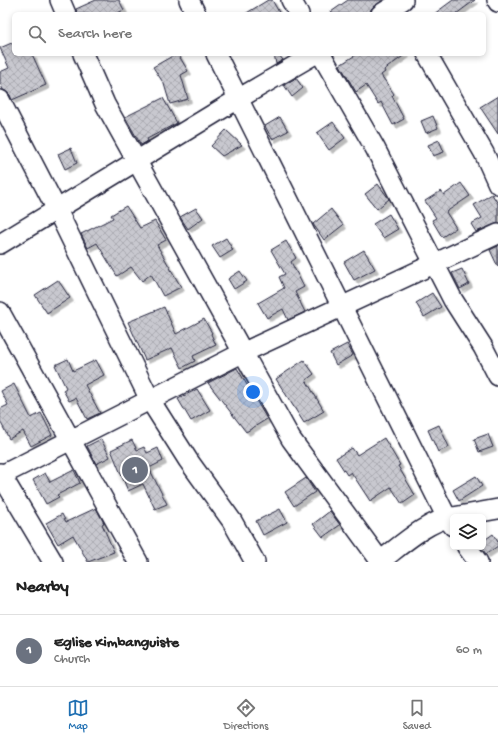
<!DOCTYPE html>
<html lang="en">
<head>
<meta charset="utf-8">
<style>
  body { margin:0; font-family:"Gochi Hand",sans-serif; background:#f6f6f6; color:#222 }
  .controls { position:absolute; right:12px; bottom:12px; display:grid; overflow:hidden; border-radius:6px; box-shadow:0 2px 6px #0003 }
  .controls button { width:36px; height:36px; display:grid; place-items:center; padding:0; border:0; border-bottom:1px solid #e0e0e0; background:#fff; color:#222; font:20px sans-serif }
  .you { position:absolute; left:253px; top:392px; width:14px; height:14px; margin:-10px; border:3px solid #fff; border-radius:50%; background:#1a73e8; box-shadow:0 0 0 6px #1a73e833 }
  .badge { display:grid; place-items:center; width:26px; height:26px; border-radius:50%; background:#1f6fb2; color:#fff; font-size:13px; font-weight:700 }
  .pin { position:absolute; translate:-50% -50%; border:2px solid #fff; box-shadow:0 1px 4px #0006 }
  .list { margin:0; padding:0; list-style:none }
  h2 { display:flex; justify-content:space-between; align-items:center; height:52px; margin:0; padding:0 16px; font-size:17px }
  h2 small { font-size:13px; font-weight:400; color:#767676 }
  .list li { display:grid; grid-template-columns:26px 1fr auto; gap:12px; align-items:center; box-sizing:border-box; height:72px; padding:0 16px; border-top:1px solid #e0e0e0 }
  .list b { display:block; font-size:15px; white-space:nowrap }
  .list p { margin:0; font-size:13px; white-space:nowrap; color:#767676 }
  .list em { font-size:13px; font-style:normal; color:#767676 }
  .icon { flex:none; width:22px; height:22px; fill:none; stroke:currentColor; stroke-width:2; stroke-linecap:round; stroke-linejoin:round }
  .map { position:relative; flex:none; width:498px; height:562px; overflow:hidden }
  .search { position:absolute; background:#fff; box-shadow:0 2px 6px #0003; left:12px; right:12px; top:12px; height:44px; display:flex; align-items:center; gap:10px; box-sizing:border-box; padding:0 14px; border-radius:6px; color:#767676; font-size:15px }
  .sheet { height:124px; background:#fff }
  nav { display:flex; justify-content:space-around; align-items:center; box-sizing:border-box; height:56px; border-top:1px solid #e0e0e0; background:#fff; font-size:11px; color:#767676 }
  nav a { display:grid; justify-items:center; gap:2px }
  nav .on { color:#1f6fb2 }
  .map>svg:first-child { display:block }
  .building { fill:url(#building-cross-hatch); stroke:#22223b; filter:url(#shadow) }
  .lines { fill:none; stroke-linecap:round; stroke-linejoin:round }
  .minor-casing { stroke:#22223b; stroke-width:22 }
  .minor { stroke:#fff; stroke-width:19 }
</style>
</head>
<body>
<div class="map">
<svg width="498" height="562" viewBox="0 0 498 562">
  <defs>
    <pattern id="building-cross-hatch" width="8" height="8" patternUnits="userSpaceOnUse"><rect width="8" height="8" fill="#c8c8cf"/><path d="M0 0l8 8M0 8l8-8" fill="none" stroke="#acacb3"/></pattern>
    <filter id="shadow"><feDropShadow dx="3.5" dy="3.5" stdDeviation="0" flood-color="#0004"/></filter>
  </defs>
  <rect width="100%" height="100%" fill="#fff"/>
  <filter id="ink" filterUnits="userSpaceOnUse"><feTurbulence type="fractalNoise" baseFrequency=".025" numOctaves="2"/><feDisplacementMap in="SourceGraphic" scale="8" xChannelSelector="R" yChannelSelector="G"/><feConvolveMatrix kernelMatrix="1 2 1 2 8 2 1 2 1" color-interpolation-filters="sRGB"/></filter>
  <g filter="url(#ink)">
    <g class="building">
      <polygon points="96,0 119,0 124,10 115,14 77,14 76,9"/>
      <polygon points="268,0 272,0 280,14 245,14"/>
      <polygon points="348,0 383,0 371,9 370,14 328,14"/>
      <polygon points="453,0 475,0 456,14 434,14"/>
      <polygon points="14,42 14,54 32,54 46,85 12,100 10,95 3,90 0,83 0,72 9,68 0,48"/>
      <polygon points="176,54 178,54 188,71 181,75 188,99 170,104 164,84 153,67"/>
      <polygon points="274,54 278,54 283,60 276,64"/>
      <polygon points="357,54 406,54 384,70 385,72 381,75 394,94 392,96 404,119 393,125 381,102 378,104 366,85 356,92 340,65"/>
      <polygon points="296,78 303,88 292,97 284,85"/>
      <polygon points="498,96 498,134 480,107"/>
      <polygon points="163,98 177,123 147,139 148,141 141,145 125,117"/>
      <polygon points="433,116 438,128 426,133 421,121"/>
      <polygon points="280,117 288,131 272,139 265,126"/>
      <polygon points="333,122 345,138 329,150 317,133"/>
      <polygon points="226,130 242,145 222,156 211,146"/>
      <polygon points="439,140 444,152 433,156 428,145"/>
      <polygon points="71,148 77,163 65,169 58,154"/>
      <polygon points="461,183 470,196 446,212 456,228 442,237 432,220 436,218 425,201 441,191 444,195"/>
      <polygon points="378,184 389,199 377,209 365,194"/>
      <polygon points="492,194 498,204 498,223 476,232 471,224 482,218 474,205"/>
      <polygon points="126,206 140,228 155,221 166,240 157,245 181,287 163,296 151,274 142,281 131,267 117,276 97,243 88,248 81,234 113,218 111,215"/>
      <polygon points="196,208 203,218 188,229 180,217"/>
      <polygon points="331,209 343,225 324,240 313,224"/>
      <polygon points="389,214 398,229 383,238 373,224"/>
      <polygon points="226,238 233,250 220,258 212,246"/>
      <polygon points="286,241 296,258 291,262 304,287 295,292 305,312 288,320 283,309 267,318 258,303 284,288 279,277 285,274 271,250"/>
      <polygon points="498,246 498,267 490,250"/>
      <polygon points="364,250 375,269 354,280 344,262"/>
      <polygon points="462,269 469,284 460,289 452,273"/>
      <polygon points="240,271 247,281 234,289 228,279"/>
      <polygon points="58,280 70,298 47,313 35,295"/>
      <polygon points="432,293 441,307 424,317 416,303"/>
      <polygon points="164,307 176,334 204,319 212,333 211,334 216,345 193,356 195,361 182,368 172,348 145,360 128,322"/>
      <polygon points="347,344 353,355 336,365 330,353"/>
      <polygon points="68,359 73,371 96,360 104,375 85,385 100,413 87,419 76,398 69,401 63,390 66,388 55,365"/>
      <polygon points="304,360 314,374 306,380 324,411 304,423 276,379"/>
      <polygon points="237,368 267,419 246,432 208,383"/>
      <polygon points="14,384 31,418 41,413 52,435 31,446 23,431 9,439 0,421 0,409 8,405 1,391"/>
      <polygon points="197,389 210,410 191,421 178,399"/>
      <polygon points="439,425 449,447 438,452 428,430"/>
      <polygon points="488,434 493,447 479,452 474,439"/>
      <polygon points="384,438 400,465 398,466 415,495 402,504 391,487 370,501 351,472 347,475 336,458 352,448 357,455"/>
      <polygon points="101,439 110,457 96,464 87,446"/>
      <polygon points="132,440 137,450 144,447 147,453 158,448 163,461 149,468 167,504 155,509 143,484 128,491 111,450"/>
      <polygon points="74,470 80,483 57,495 59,497 46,504 33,480 45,473 50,482"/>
      <polygon points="476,476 482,486 459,501 453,490"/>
      <polygon points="306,478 315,492 294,506 285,492"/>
      <polygon points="96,508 104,523 102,524 114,552 88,562 73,535 58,544 46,523 62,514 66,522"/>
      <polygon points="280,509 287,522 263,535 256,521"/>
      <polygon points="330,511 340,525 323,537 313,524"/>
      <polygon points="493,534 498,542 498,546 486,554 483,550 483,541"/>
    </g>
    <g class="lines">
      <g class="minor-casing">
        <g id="minor">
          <polyline points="60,0 66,14"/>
          <polyline points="189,0 196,14"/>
          <polyline points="291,0 299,14"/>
          <polyline points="497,0 498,2"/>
          <polyline points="381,14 403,0"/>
          <polyline points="83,54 105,104 291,439 381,562"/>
          <polyline points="216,54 447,518 453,526"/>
          <polyline points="321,54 375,148 453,300 483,347 498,376"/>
          <polyline points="427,54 484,153 498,184"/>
          <polyline points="0,100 57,210 150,400 188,460 232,521 255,562"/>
          <polyline points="0,244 238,99 315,54"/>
          <polyline points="0,312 138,562"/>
          <polyline points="0,473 53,562"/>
          <polyline points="0,476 242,353 498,234"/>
          <polyline points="453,517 498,509"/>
          <polyline points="467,547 478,562"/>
          <path d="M379,562C399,547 428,520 453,517"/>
        </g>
      </g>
      <use href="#minor" class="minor"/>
    </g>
  </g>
</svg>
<div class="controls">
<button><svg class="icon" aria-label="layers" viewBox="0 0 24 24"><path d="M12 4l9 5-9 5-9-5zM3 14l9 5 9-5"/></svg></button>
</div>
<div class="you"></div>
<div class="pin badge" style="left:135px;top:470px;background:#6b7280">1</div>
<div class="search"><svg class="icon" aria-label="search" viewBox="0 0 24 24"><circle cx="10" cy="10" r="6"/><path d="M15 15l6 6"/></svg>Search here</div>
</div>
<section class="sheet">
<h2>Nearby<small></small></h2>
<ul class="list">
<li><span class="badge" style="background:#6b7280">1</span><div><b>Eglise Kimbanguiste</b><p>Church</p></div><em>60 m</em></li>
</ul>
</section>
<nav>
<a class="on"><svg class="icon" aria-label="map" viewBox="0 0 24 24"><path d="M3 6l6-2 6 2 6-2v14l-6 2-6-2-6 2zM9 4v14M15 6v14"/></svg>Map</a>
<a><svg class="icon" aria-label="directions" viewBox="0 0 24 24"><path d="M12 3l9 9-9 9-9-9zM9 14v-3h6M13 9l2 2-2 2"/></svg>Directions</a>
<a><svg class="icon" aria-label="saved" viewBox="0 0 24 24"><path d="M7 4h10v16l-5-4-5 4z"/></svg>Saved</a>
</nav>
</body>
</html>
